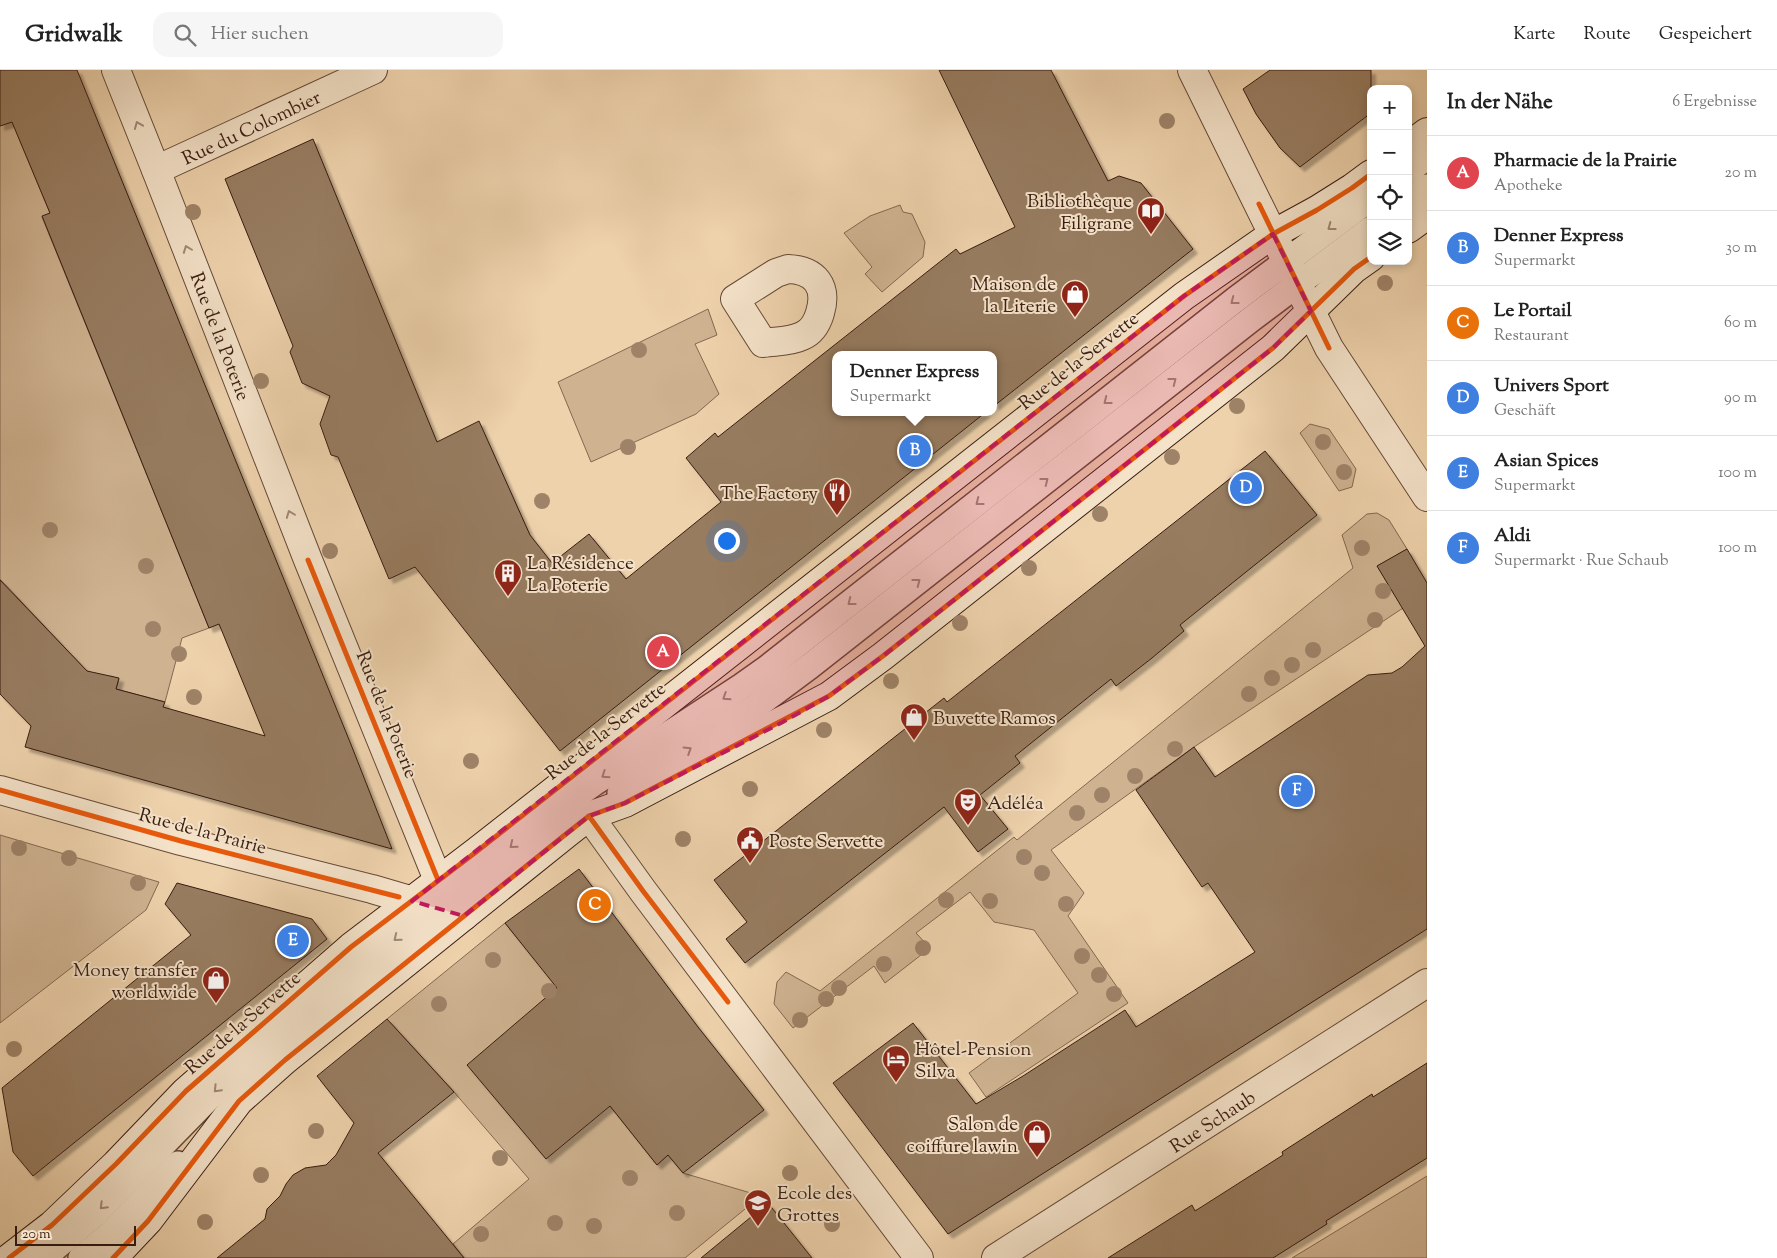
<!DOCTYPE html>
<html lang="de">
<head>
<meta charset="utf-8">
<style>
  body { margin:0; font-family:"Sorts Mill Goudy",serif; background:#f6f6f6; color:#222 }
  .controls { position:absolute; right:15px; top:15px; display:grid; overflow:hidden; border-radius:10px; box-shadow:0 2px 8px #0003 }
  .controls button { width:45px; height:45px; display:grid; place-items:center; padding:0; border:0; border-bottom:1px solid #e0e0e0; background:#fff; color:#222; font:25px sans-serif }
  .scale { position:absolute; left:15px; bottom:12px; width:121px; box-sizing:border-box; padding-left:5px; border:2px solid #391d10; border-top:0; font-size:14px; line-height:18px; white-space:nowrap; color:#391d10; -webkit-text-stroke:4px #f4e2c9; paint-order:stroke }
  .you { position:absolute; left:726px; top:470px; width:18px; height:18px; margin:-12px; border:4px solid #fff; border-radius:50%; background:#1a73e8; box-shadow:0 0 0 8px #1a73e833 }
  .badge { display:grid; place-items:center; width:32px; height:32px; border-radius:50%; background:#0b8043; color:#fff; font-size:16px; font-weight:700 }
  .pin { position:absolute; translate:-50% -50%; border:2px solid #fff; box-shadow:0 1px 5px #0006 }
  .popup { position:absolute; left:832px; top:281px; width:165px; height:65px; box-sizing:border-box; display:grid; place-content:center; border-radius:10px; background:#fff; filter:drop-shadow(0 1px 4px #0005); font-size:16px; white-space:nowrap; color:#767676 }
  .popup b { font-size:19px; color:#222 }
  .popup::after { content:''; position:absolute; left:50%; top:100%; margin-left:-10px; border:10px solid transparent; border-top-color:#fff }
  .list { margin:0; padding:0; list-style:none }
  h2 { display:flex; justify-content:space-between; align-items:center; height:65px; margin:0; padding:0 20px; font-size:21px }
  h2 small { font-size:16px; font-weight:400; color:#767676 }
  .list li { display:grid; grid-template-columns:32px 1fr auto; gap:15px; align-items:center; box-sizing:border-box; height:75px; padding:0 20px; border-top:1px solid #e0e0e0 }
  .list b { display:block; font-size:19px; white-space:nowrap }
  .list p { margin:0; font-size:16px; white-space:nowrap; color:#767676 }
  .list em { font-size:16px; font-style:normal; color:#767676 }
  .icon { flex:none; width:28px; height:28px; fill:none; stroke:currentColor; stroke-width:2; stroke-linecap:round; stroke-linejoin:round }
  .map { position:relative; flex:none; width:1427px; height:1188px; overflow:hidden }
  header { display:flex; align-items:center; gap:30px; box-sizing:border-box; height:70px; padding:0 25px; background:#fff; border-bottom:1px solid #e0e0e0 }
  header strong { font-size:24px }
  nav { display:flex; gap:28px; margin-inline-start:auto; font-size:18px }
  .search { width:350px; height:45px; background:#f6f6f6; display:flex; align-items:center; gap:12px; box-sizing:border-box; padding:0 18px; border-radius:15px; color:#767676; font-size:19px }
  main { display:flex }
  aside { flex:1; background:#fff }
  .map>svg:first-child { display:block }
  .green { fill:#cfb391; stroke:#846850 }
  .building { fill:#977b61; stroke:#391d10; filter:url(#shadow) }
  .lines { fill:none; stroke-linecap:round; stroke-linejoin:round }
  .lane-casing { stroke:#664a37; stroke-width:28 }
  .street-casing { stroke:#664a37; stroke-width:30 }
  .secondary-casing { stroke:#391d10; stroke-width:30 }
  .lane { stroke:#f4e2c9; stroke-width:25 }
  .street { stroke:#f4e2c9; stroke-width:28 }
  .secondary { stroke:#f4e2c9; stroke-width:28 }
  .tram { stroke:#391d10; stroke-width:1 }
  .cycleway-casing { stroke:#f4e2c9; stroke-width:8 }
  .cycleway { stroke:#e8590c; stroke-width:5 }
  .tree { fill:#9f8368 }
  .oneway { stroke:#a08976 }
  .marked { fill:#c2185b; fill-opacity:0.2; stroke:#c2185b; stroke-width:4; stroke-dasharray:10 6; stroke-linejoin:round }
  .labels { text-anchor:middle; stroke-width:4; stroke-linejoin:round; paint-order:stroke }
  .street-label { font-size:19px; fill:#391d10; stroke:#f4e2c9 }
  .poi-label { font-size:19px; fill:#391d10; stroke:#f4e2c9; text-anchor:start }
</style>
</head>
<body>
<header>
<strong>Gridwalk</strong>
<div class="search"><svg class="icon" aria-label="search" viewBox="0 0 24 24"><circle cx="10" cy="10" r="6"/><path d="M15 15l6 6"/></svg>Hier suchen</div>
<nav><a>Karte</a><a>Route</a><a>Gespeichert</a></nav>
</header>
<main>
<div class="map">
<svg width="1427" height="1188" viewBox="0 0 1427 1188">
  <defs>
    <filter id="shadow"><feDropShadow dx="4.5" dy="4.5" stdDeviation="1" flood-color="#0004"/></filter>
  </defs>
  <rect width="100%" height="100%" fill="#eed2ac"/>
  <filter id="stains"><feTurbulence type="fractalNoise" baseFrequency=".004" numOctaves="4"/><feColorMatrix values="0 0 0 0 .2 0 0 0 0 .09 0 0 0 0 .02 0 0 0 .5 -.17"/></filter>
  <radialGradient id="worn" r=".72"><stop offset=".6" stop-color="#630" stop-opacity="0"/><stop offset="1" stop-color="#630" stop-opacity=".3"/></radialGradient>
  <g class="green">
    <polygon points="12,52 50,143 42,147 209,558 182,568 165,632 116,619 119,609 110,606 99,614 0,509 0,56"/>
    <polygon points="900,135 903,142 912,144 925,172 923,187 882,222 865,204 872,197 844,163 870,146"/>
    <polygon points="708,239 717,265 695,274 719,324 696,344 591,392 558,312"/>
    <polygon points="1310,354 1329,359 1356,399 1352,417 1339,421 1300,363"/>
    <polygon points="1377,443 1389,450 1407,479 1377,496 1403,538 1194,677 1051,780 1084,823 1068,846 1128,933 986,1027 969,1003 1078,923 1034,860 994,852 970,822 916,863 930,878 885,913 874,896 793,958 774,934 777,912 786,902 820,921 1014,767 1017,770 1353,498 1342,465 1367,444"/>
    <polygon points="0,765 159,812 146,840 0,953"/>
    <polygon points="505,853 556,915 610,1036 657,1095 668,1085 683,1103 761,1126 685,1188 464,1188 453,1174 529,1109 454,1022 387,949"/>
    <polygon points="1427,1106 1427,1188 1292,1188"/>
  </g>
  <g class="building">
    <polygon points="0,0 77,0 352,677 392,779 25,677 31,656 0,624 0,510 87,601 119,608 116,619 165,632 163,637 265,666 219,554 209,558 42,146 50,143 12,52 0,56"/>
    <polygon points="939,0 1051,0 1108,111 1119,106 1141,113 1193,179 994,336 994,285 836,285 836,342 986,342 560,681 415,497 389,509 338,387 331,385 320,354 330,326 302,313 290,282 293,276 225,109 313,69 437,372 479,351 530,465 552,493 589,464 626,509 721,432 686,388 715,363 718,367 956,179 960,184 1015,157"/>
    <polygon points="1270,0 1371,0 1371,43 1300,97 1280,78 1256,44 1243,19"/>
    <polygon points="1265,381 1317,445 1180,555 1184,561 1152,588 1116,616 1111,609 1015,686 1020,693 980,725 1008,759 978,782 944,737 745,893 726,869 747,852 714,810 925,643 944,628 947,632"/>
    <polygon points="1407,479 1427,513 1427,859 948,1164 833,1013 913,953 976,1034 1023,1006 1125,940 1136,957 1255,882 1208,813 1202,817 1136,720 1194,677 1215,707 1368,605 1392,603 1402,597 1425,576 1377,496"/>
    <polygon points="579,799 698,957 764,1040 683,1103 668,1085 657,1095 610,1036 546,1089 467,995 557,918 505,853"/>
    <polygon points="177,813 312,849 327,869 33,1106 13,1082 2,1018 191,865 165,834"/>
    <polygon points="387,949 454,1022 378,1083 464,1188 217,1188 265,1149 267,1139 280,1126 286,1114 293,1105 305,1098 326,1095 336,1085 354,1053 317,1006"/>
    <polygon points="1427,993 1427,1088 1326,1151 1327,1154 1273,1188 1108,1188 1192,1135 1195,1141 1283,1085 1282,1082 1372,1024 1373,1027"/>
    <polygon points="768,1133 812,1188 701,1188"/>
  </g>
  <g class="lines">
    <g class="lane-casing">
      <g id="lane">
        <polyline points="1408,101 1427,87"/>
        <polyline points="1408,131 1427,117"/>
        <polyline points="620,723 755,637 810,596 1250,250 1371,159"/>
        <polyline points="43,1188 94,1145 231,1005 252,986 551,744 594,713 742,616 766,599 1235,230 1371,128"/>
        <polyline points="81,1188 111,1163 178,1094"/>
      </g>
    </g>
    <g class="street-casing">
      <g id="street">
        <polyline points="116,0 156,100 308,490 438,810"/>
        <polyline points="1192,0 1329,278 1427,427"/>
        <polyline points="156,100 373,0"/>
        <path d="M788,199C815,200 828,216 820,243C817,253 812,262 802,266C790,272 775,271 763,273L735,229L776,203Z"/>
        <polyline points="0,720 181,771 372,819 464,846"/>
        <polyline points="589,746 643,821 919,1188"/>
        <polyline points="996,1188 1427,913"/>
      </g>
    </g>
    <g class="secondary-casing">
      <g id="secondary">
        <polyline points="1408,76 1427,62"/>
        <polyline points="1408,159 1427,145"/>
        <polyline points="9,1188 52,1155 116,1094 186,1021 351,877 476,782 1184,226 1273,164 1317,140 1352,118 1371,104"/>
        <polyline points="113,1188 148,1151 239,1031 285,990 566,764 589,746 625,733 829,626 883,586 1273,278 1354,199 1371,187"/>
      </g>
    </g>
    <use href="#lane" class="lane"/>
    <use href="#street" class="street"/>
    <use href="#secondary" class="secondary"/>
    <polyline class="tram" points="566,764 589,746"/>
    <g class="cycleway-casing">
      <g id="cycleway">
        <polyline points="1259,134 1329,278"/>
        <polyline points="308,490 438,810"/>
        <polyline points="0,720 181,771 399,827"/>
        <polyline points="589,746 643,821 728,932"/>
        <polyline points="9,1188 52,1155 116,1094 186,1021 351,877 476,782 1184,226 1273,164 1317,140 1352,118 1371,104"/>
        <polyline points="113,1188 148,1151 239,1031 285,990 566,764 589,746 625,733 829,626 883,586 1273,278 1354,199 1371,187"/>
      </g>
    </g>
    <use href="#cycleway" class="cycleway"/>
  </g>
  <g class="tree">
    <circle cx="1167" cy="51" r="8"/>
    <circle cx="193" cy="142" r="8"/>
    <circle cx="1385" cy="213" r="8"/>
    <circle cx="639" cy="280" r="8"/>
    <circle cx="261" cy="311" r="8"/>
    <circle cx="1237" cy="336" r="8"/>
    <circle cx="1323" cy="372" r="8"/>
    <circle cx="628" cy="377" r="8"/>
    <circle cx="1172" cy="387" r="8"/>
    <circle cx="1344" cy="402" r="8"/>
    <circle cx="542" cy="431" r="8"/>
    <circle cx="1100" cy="444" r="8"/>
    <circle cx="50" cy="460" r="8"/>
    <circle cx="1362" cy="478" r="8"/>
    <circle cx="330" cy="481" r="8"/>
    <circle cx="146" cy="496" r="8"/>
    <circle cx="1029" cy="498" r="8"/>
    <circle cx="1383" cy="521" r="8"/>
    <circle cx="1375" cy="550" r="8"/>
    <circle cx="960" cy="553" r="8"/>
    <circle cx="153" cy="559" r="8"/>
    <circle cx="1313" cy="580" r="8"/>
    <circle cx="179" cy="584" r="8"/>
    <circle cx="1292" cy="595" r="8"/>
    <circle cx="1272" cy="608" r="8"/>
    <circle cx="891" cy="611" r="8"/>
    <circle cx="1249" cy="624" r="8"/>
    <circle cx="194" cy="627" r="8"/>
    <circle cx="824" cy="660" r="8"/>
    <circle cx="1175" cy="679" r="8"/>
    <circle cx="471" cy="691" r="8"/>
    <circle cx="1135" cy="706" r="8"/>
    <circle cx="750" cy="719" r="8"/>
    <circle cx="1102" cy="725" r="8"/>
    <circle cx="1077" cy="743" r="8"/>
    <circle cx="683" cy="769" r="8"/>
    <circle cx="19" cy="778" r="8"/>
    <circle cx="1024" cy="787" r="8"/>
    <circle cx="69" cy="788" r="8"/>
    <circle cx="1042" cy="803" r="8"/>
    <circle cx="138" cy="813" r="8"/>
    <circle cx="946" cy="830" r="8"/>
    <circle cx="990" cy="831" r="8"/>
    <circle cx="1066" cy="834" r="8"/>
    <circle cx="923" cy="878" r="8"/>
    <circle cx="1082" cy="886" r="8"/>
    <circle cx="493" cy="890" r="8"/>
    <circle cx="884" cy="894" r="8"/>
    <circle cx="1099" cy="905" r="8"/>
    <circle cx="839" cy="918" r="8"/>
    <circle cx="549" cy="921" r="8"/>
    <circle cx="1114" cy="924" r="8"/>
    <circle cx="826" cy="929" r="8"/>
    <circle cx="439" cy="934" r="8"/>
    <circle cx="800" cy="950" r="8"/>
    <circle cx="14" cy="979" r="8"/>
    <circle cx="316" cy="1061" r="8"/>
    <circle cx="500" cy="1088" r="8"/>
    <circle cx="790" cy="1103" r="8"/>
    <circle cx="261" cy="1105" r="8"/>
    <circle cx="630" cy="1108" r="8"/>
    <circle cx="677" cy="1143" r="8"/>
    <circle cx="205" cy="1152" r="8"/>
    <circle cx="555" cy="1153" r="8"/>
    <circle cx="832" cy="1154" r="8"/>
    <circle cx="594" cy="1156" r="8"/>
    <circle cx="481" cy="1164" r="8"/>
  </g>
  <defs><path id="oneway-chevron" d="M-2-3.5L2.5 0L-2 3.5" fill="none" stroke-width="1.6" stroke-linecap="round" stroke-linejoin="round" transform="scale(1.25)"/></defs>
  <g class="oneway">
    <use href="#oneway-chevron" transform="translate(138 55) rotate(-112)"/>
    <use href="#oneway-chevron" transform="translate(1331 157) rotate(143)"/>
    <use href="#oneway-chevron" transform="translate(187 179) rotate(-111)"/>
    <use href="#oneway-chevron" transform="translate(1234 231) rotate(142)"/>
    <use href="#oneway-chevron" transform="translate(1173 311) rotate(-38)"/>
    <use href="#oneway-chevron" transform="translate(1107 331) rotate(142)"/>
    <use href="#oneway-chevron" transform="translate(1045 411) rotate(-38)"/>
    <use href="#oneway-chevron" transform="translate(979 432) rotate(142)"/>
    <use href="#oneway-chevron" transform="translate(290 444) rotate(-111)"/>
    <use href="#oneway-chevron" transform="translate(917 512) rotate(-38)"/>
    <use href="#oneway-chevron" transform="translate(851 532) rotate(142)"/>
    <use href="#oneway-chevron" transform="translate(726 627) rotate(147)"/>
    <use href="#oneway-chevron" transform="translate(688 680) rotate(-32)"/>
    <use href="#oneway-chevron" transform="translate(605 705) rotate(146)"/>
    <use href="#oneway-chevron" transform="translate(513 775) rotate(141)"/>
    <use href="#oneway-chevron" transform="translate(397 868) rotate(141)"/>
    <use href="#oneway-chevron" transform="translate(217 1019) rotate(134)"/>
    <use href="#oneway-chevron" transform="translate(103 1136) rotate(135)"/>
  </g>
  <path class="marked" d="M1273,164L1311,241L1273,278L883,586L829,626L781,653L625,733L589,746L464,846L412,831L1184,226Z"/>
  <defs>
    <g id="library-pin" transform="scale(1.4375)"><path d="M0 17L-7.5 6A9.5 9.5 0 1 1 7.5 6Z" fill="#8f2418" stroke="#f4e2c9"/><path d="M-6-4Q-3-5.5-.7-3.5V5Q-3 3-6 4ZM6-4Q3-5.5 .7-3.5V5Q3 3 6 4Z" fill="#fff"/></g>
    <g id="shop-pin" transform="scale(1.4375)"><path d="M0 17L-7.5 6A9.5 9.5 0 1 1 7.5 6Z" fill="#8f2418" stroke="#f4e2c9"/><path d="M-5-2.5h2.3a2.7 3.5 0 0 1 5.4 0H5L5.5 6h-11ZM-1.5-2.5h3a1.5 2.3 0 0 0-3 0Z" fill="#fff"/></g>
    <g id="restaurant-pin" transform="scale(1.4375)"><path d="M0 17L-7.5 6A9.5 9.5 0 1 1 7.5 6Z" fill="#8f2418" stroke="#f4e2c9"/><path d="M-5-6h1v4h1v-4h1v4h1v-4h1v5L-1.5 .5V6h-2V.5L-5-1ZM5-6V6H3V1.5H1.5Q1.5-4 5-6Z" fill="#fff"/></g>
    <g id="building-pin" transform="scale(1.4375)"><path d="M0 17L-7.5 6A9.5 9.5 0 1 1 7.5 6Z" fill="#8f2418" stroke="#f4e2c9"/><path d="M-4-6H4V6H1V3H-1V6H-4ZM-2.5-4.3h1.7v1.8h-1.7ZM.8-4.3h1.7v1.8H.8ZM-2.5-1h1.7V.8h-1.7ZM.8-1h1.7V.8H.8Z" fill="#fff"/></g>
    <g id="theatre-pin" transform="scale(1.4375)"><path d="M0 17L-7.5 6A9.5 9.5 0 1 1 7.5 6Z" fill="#8f2418" stroke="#f4e2c9"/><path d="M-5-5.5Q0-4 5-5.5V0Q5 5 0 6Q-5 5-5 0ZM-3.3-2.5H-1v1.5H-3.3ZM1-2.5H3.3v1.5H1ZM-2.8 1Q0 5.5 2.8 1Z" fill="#fff"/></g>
    <g id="civic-pin" transform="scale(1.4375)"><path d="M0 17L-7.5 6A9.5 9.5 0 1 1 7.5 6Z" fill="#8f2418" stroke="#f4e2c9"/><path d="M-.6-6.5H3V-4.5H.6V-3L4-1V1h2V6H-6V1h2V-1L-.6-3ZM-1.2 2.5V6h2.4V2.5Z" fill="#fff"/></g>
    <g id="hotel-pin" transform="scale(1.4375)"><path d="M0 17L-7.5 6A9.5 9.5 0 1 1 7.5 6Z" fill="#8f2418" stroke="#f4e2c9"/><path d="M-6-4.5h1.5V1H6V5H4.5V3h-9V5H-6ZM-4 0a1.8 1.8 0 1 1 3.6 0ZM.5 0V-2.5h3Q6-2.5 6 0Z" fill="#fff"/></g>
    <g id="school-pin" transform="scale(1.4375)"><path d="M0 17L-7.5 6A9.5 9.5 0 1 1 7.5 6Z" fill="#8f2418" stroke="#f4e2c9"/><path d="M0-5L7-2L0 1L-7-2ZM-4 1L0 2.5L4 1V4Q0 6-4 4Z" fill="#fff"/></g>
  </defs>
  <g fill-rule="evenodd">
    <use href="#library-pin" x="1151" y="141"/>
    <use href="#shop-pin" x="1075" y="224"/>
    <use href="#restaurant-pin" x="837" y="422"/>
    <use href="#building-pin" x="508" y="503"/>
    <use href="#shop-pin" x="914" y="647"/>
    <use href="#theatre-pin" x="968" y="732"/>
    <use href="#civic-pin" x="750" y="770"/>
    <use href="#shop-pin" x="216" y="910"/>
    <use href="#hotel-pin" x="896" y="989"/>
    <use href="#shop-pin" x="1037" y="1064"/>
    <use href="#school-pin" x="758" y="1133"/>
  </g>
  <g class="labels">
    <g class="street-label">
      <text transform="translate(251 57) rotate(-25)" y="7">Rue du Colombier</text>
      <text transform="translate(221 266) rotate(69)" y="7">Rue de la Poterie</text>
      <text transform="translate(1078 290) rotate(-38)" y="7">Rue de la Servette</text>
      <text transform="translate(388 644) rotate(68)" y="7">Rue de la Poterie</text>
      <text transform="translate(605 660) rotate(-38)" y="7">Rue de la Servette</text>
      <text transform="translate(203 760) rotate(15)" y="7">Rue de la Prairie</text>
      <text transform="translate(242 952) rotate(-41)" y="7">Rue de la Servette</text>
      <text transform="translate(1212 1051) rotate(-33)" y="7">Rue Schaub</text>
    </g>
    <g class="poi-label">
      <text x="1132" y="137" text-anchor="end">Bibliothèque<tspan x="1132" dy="22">Filigrane</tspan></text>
      <text x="1056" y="220" text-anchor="end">Maison de<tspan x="1056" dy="22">la Literie</tspan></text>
      <text x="818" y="429" text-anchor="end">The Factory</text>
      <text x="527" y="499">La Résidence<tspan x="527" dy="22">La Poterie</tspan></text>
      <text x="933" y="654">Buvette Ramos</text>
      <text x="987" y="739">Adéléa</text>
      <text x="769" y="777">Poste Servette</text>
      <text x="197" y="906" text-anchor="end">Money transfer<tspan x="197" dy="22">worldwide</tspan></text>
      <text x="915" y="985">Hôtel-Pension<tspan x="915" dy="22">Silva</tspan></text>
      <text x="1018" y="1060" text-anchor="end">Salon de<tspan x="1018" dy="22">coiffure lawin</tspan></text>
      <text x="777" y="1129">Ecole des<tspan x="777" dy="22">Grottes</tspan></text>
    </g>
  </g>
  <rect width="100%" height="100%" filter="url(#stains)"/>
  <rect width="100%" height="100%" fill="url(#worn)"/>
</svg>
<div class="controls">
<button>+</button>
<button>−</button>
<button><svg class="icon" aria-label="locate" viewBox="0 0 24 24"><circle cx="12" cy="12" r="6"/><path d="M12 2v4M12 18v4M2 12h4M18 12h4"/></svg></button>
<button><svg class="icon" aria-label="layers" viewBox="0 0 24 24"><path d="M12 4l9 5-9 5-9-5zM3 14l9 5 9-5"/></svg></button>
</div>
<div class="scale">20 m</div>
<div class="you"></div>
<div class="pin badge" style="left:663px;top:582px;background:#e0444e">A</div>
<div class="pin badge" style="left:915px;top:381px;background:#3f7fe0">B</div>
<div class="popup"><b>Denner Express</b>Supermarkt</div>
<div class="pin badge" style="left:595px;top:835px;background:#e8710a">C</div>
<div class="pin badge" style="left:1246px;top:418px;background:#3f7fe0">D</div>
<div class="pin badge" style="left:293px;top:871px;background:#3f7fe0">E</div>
<div class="pin badge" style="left:1297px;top:721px;background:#3f7fe0">F</div>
</div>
<aside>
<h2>In der Nähe<small>6 Ergebnisse</small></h2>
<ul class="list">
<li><span class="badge" style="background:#e0444e">A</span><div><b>Pharmacie de la Prairie</b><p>Apotheke</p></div><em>20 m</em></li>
<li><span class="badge" style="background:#3f7fe0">B</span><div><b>Denner Express</b><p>Supermarkt</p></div><em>30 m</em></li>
<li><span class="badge" style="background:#e8710a">C</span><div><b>Le Portail</b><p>Restaurant</p></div><em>60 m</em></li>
<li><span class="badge" style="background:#3f7fe0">D</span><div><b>Univers Sport</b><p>Geschäft</p></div><em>90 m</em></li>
<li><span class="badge" style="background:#3f7fe0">E</span><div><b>Asian Spices</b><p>Supermarkt</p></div><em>100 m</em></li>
<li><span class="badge" style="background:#3f7fe0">F</span><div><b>Aldi</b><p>Supermarkt · Rue Schaub</p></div><em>100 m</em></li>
</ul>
</aside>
</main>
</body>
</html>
